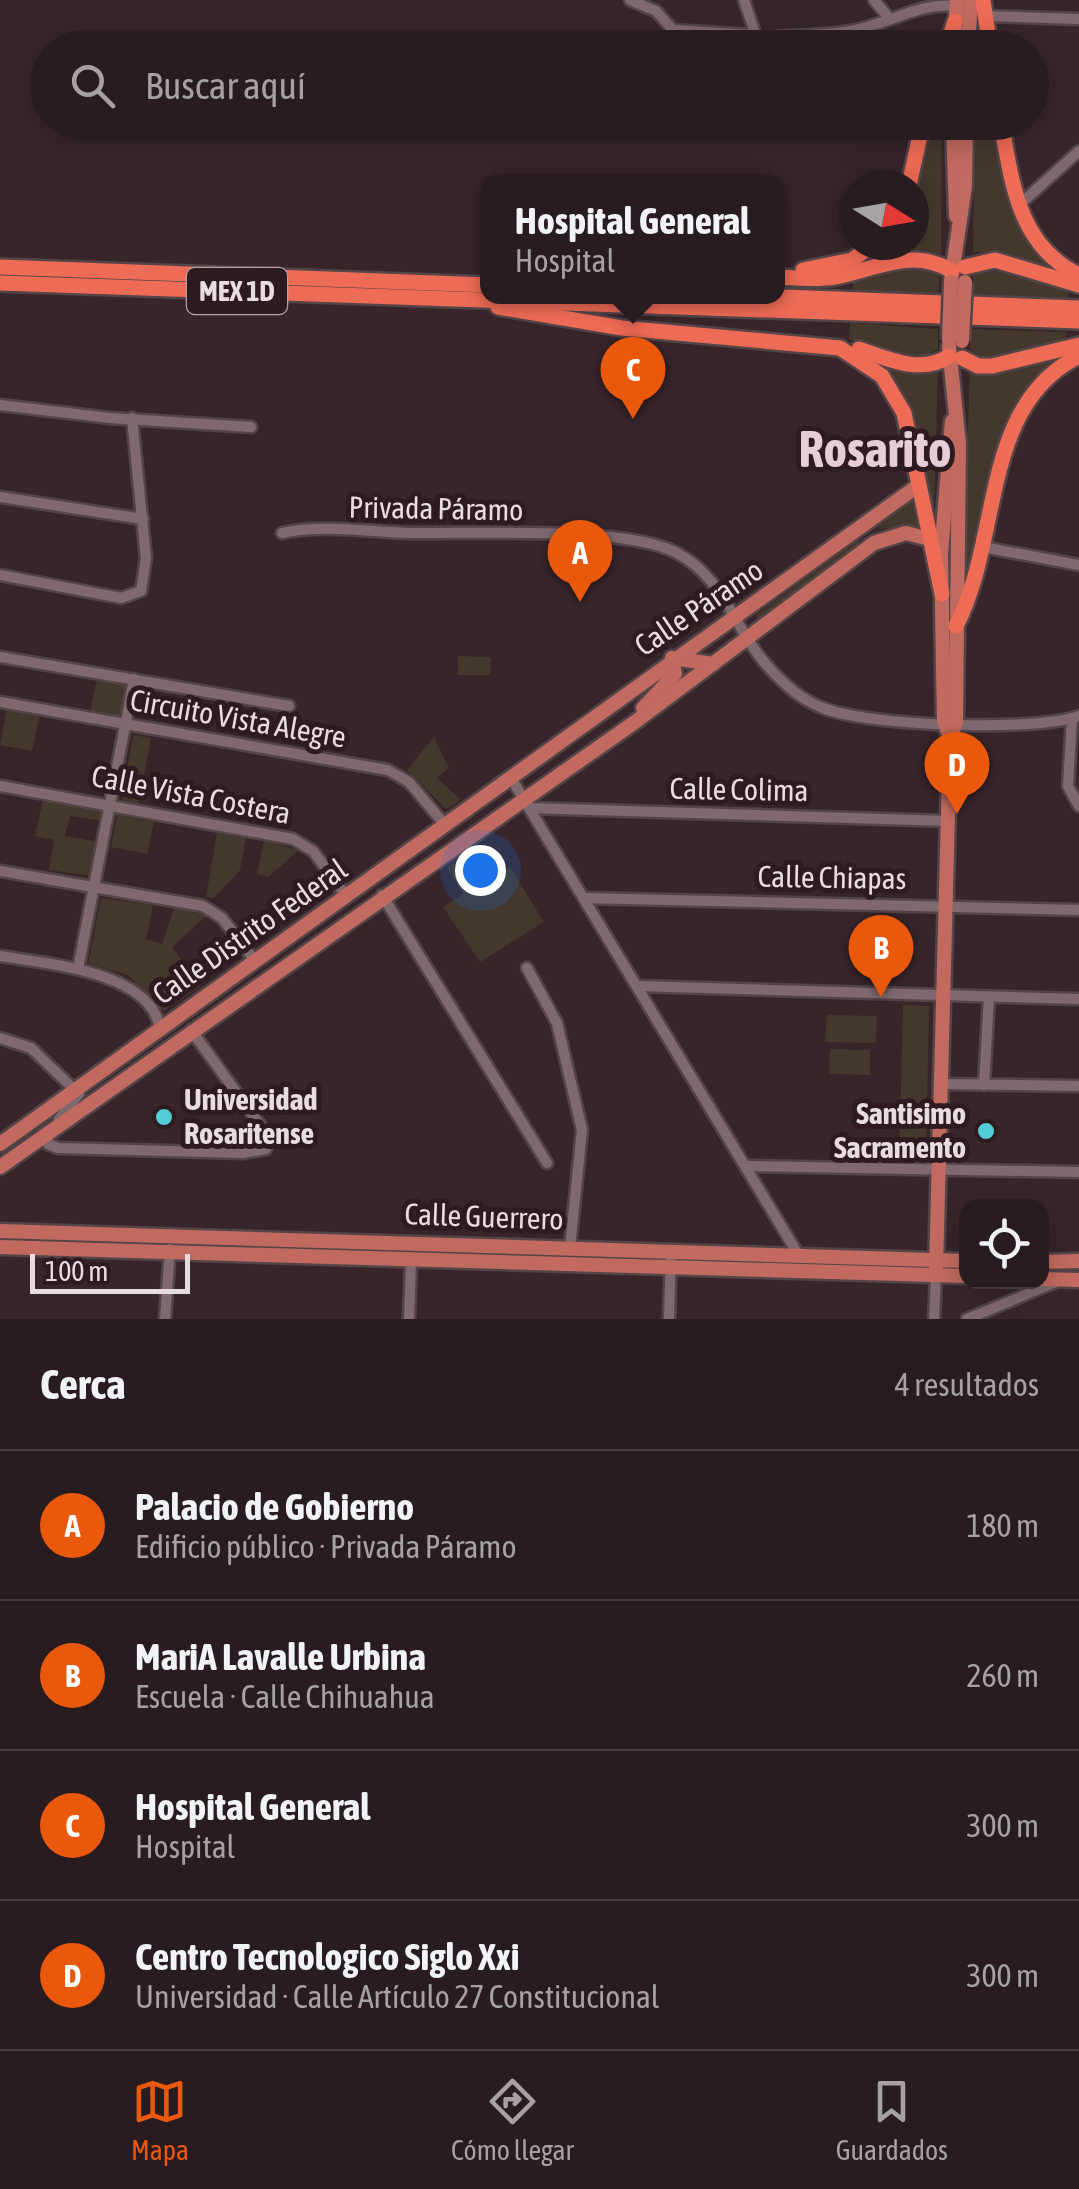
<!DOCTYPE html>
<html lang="es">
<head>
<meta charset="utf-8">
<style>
  body { margin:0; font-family:"Asap Condensed",sans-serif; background:#312529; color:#f1f3f6 }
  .controls { position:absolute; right:30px; bottom:30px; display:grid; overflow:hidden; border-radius:20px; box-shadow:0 5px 25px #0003 }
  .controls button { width:90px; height:90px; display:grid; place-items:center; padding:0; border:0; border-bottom:2px solid #453a3e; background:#291c20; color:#f1f3f6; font:50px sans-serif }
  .compass { position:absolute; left:839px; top:170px; width:90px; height:90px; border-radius:50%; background:#291c20; box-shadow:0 5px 25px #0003; rotate:101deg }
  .scale { position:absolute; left:30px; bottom:25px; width:160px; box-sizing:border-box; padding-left:10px; border:5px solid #e9dce0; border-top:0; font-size:28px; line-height:35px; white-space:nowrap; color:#e9dce0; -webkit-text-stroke:8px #2d1b21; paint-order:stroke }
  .you { position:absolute; left:480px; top:870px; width:35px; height:35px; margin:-25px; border:8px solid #fff; border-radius:50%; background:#1a73e8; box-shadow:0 0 0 15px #1a73e833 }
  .badge { display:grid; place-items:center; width:65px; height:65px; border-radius:50%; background:#ea580c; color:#fff; font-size:32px; font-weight:700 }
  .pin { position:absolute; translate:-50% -82px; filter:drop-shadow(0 2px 5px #0008) }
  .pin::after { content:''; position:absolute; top:52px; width:35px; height:30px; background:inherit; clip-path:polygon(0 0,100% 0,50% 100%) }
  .popup { position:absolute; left:480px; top:174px; width:305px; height:130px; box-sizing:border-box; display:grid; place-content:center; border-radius:20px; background:#291c20; filter:drop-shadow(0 2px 8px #0005); font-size:32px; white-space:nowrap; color:#a5a1a5 }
  .popup b { font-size:38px; color:#f1f3f6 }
  .popup::after { content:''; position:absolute; left:50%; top:100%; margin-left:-20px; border:20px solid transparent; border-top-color:#291c20 }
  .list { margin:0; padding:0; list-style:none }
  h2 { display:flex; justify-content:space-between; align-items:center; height:130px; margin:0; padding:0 40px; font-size:42px }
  h2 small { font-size:32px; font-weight:400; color:#a5a1a5 }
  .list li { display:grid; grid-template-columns:65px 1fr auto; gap:30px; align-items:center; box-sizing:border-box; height:150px; padding:0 40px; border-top:2px solid #453a3e }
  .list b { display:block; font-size:38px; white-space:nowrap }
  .list p { margin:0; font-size:32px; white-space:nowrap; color:#a5a1a5 }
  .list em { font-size:32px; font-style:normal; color:#a5a1a5 }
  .icon { flex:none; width:55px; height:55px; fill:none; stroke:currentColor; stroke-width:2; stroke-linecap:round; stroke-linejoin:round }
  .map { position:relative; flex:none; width:1079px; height:1319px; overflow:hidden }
  .search { position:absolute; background:#291c20; box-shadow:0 5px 25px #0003; left:30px; right:30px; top:30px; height:110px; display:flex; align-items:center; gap:25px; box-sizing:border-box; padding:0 35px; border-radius:55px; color:#a5a1a5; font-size:38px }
  .sheet { height:730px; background:#291c20 }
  nav { display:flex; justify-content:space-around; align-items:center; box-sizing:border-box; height:140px; border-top:2px solid #453a3e; background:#291c20; font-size:28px; color:#a5a1a5 }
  nav a { display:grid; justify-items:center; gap:5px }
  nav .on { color:#ea580c }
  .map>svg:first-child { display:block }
  .green { fill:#44372c }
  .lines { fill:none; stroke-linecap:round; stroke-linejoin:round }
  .minor-casing { stroke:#534448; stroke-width:15 }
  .major-casing { stroke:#534448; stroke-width:19 }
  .highway-casing { stroke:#534448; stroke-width:20 }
  .minor { stroke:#7f696f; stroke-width:10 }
  .major { stroke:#c26a5f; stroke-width:14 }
  .highway { stroke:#ee6b55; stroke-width:15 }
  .major-bridge-casing { stroke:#534448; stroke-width:19; stroke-linecap:butt }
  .major-bridge { stroke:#c26a5f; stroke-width:14 }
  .poi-dot { fill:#52ccd5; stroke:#2d1b21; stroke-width:4 }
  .labels { text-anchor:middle; stroke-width:10; stroke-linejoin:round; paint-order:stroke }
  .shield { fill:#2d1b21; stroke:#b1a2a7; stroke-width:2.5 }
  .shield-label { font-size:28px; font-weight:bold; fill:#e9dce0 }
  .street-label { font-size:30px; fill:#e9dce0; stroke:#2d1b21 }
  .poi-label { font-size:30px; font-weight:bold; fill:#e9dce0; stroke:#2d1b21; text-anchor:start }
  .town-label { font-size:50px; font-weight:bold; fill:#e7ced5; stroke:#2d1b21 }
</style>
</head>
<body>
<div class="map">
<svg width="1079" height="1319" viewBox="0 0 1079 1319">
  <rect width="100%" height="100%" fill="#37252a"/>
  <g class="green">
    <polygon points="933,123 942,123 941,254 923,250 846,271 885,245 914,245 914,201"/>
    <polygon points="975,123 997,123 1035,247 1067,278 1000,252 973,252"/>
    <polygon points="992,265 1069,287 1068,298 972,295 973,275"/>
    <polygon points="918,267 939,274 939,296 853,294 853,280"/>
    <path d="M850,323L938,329V349C910,367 878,350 849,339Z"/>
    <path d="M971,329L1066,332L1065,344C1038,352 994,370 970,349Z"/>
    <path d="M1065,354C991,390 980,526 962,600L970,368L994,374Z"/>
    <path d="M868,356L915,371L938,370L933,542C922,477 923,400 868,356Z"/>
    <polygon points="913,497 918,526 880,529 878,524"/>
    <polygon points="865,535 839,564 759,620 756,615"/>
    <polygon points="458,656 491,657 490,675 458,675"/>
    <polygon points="97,678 130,686 123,719 90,713"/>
    <polygon points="7,709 40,714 32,751 0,745"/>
    <polygon points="133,735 151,738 139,803 122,800"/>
    <polygon points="434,737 449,768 437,778 461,800 446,809 407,770"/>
    <polygon points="43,800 105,811 103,821 70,816 65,836 99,842 92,876 49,870 54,840 35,836"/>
    <polygon points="117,815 154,822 147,854 111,847"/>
    <polygon points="217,833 246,838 240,870 214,898 206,897"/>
    <polygon points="264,841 299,850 268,877 257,874"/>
    <polygon points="468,854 486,885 510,867 544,922 480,962 443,907 463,894 447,867"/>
    <polygon points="101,898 153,905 146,939 162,944 174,908 207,915 172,947 201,986 164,1011 128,975 88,964"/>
    <polygon points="903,1005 929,1006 926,1163 899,1163"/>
    <polygon points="827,1015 877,1016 876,1043 825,1042"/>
    <polygon points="830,1049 870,1050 870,1075 829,1074"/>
  </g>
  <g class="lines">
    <g class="minor-casing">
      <g id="minor">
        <polyline points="630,0 656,11 673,30 752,35"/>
        <polyline points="744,0 756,36"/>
        <polyline points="874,0 889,18"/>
        <polyline points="986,16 1079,19"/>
        <path d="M725,48C768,31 806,39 850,31C888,25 917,2 956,6"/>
        <polyline points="1018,206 1079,151"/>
        <polyline points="0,405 110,418 251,427"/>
        <polyline points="0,497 143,519"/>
        <path d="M282,533C322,524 369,532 411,533C474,534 622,526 675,552C723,576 732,624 764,662C780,681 799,699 823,708C868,726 1034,732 1079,716"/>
        <polyline points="983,547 1079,565"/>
        <polyline points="0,575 121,598 141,591 146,558 132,418"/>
        <polyline points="0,657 289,706"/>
        <polyline points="0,702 388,770 409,782 446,826"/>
        <polyline points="1072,718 1068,786 1079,806"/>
        <polyline points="511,778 798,1254"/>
        <polyline points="0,786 293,839 313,851 347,897"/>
        <polyline points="529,808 948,821"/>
        <polyline points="0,871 203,906 222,918 256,962"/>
        <polyline points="382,895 547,1163"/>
        <polyline points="584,898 1079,910"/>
        <path d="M0,956C46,964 153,971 160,1030"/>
        <polyline points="527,968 557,1023 582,1130 570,1247"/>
        <polyline points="78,969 134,679"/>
        <polyline points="638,986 1079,999"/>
        <polyline points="0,1038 31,1048 79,1094 59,1119"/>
        <polyline points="941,1084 1079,1086"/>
        <polyline points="984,1085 989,997"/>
        <polyline points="48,1132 48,1144 58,1148 243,1153 266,1149 266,1133 191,1030"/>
        <polyline points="746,1166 1079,1172"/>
        <polyline points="165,1319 170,1249"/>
        <polyline points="409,1319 411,1261"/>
        <polyline points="669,1319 671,1250"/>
        <polyline points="934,1319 936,1275"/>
        <polyline points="967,1319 1056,1282"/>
      </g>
    </g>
    <g class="major-casing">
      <g id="major">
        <polyline points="954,48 957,0"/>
        <polyline points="968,48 971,0"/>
        <polyline points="953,122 956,216"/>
        <polyline points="951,281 965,186 966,122"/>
        <polyline points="643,708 675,674 672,658 713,664"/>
        <polyline points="950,738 944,721 941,554 952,421"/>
        <polyline points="0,1144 919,485"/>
        <polyline points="0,1167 635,722 874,543 906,533 929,539"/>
        <polyline points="0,1231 966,1261"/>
        <polyline points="0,1247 966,1276"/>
        <polyline points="1042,1262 1079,1261"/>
        <polyline points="936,1269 950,738 956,722 959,444 949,347"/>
        <polyline points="1042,1279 1079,1280"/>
      </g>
    </g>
    <g class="highway-casing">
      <g id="highway">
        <polyline points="983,0 990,48"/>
        <polyline points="946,48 955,21"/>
        <path d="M1001,122C1012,182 1018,246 1079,275"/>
        <polyline points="909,185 923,122"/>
        <polyline points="0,267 488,285"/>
        <polyline points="965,267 995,260 1079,285"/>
        <polyline points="803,270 852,260 872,245"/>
        <path d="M778,277C797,278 816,280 835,277C877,269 912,247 952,271"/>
        <polyline points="0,283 1079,321"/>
        <polyline points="756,296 1079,308"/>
        <polyline points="498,307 622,328 840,348 882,376 904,413 942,594"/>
        <path d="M859,349C888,359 922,375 949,356"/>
        <polyline points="962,358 978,366 992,366 1079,345"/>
        <path d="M956,626C1002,539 980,405 1079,356"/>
      </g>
    </g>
    <use href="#minor" class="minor"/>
    <use href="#major" class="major"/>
    <use href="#highway" class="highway"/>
    <g class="major-bridge-casing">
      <g id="major-bridge">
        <polyline points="949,340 951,282"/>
        <polyline points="962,341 965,282"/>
      </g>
    </g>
    <use href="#major-bridge" class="major-bridge"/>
  </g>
  <g class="poi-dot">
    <circle cx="164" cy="1117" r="10"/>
    <circle cx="986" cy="1131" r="10"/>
  </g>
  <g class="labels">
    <rect class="shield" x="187" y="268" width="100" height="46" rx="8"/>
    <g class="shield-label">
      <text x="237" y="301">MEX 1D</text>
    </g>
    <g class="street-label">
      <text transform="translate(436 509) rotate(1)" y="10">Privada Páramo</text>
      <text transform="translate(699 608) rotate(-34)" y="10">Calle Páramo</text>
      <text transform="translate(238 719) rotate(10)" y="10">Circuito Vista Alegre</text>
      <text transform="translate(739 790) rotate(1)" y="10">Calle Colima</text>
      <text transform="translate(191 795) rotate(11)" y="10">Calle Vista Costera</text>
      <text transform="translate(832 878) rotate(1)" y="10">Calle Chiapas</text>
      <text transform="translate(250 932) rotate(-35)" y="10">Calle Distrito Federal</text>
      <text transform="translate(484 1217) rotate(2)" y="10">Calle Guerrero</text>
    </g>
    <g class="poi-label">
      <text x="184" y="1110">Universidad<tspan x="184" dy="34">Rosaritense</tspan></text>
      <text x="966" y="1124" text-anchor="end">Santisimo<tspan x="966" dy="34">Sacramento</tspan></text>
    </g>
    <g class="town-label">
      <text x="875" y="467">Rosarito</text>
    </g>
  </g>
</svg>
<div class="controls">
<button><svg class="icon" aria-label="locate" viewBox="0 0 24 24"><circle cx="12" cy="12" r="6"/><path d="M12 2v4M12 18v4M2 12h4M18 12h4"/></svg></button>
</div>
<svg class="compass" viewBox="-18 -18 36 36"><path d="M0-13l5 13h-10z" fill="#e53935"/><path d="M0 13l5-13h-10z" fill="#a5a1a5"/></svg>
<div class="scale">100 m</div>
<div class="you"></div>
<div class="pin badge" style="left:580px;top:602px">A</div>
<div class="pin badge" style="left:881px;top:997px">B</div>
<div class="pin badge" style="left:633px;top:419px">C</div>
<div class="popup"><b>Hospital General</b>Hospital</div>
<div class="pin badge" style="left:957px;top:814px">D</div>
<div class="search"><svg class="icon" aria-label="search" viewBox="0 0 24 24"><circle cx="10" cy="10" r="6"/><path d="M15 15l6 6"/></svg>Buscar aquí</div>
</div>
<section class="sheet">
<h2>Cerca<small>4 resultados</small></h2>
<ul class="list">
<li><span class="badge">A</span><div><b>Palacio de Gobierno</b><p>Edificio público · Privada Páramo</p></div><em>180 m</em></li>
<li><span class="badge">B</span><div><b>MariA Lavalle Urbina</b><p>Escuela · Calle Chihuahua</p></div><em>260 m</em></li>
<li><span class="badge">C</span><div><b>Hospital General</b><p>Hospital</p></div><em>300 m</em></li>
<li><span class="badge">D</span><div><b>Centro Tecnologico Siglo Xxi</b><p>Universidad · Calle Artículo 27 Constitucional</p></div><em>300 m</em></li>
</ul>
</section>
<nav>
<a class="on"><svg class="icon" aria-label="map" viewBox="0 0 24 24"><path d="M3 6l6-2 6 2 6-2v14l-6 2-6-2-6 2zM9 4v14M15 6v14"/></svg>Mapa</a>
<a><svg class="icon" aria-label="directions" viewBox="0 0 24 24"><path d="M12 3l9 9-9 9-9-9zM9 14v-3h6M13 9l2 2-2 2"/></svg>Cómo llegar</a>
<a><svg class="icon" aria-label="saved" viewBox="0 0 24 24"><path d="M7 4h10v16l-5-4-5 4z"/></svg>Guardados</a>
</nav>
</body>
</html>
